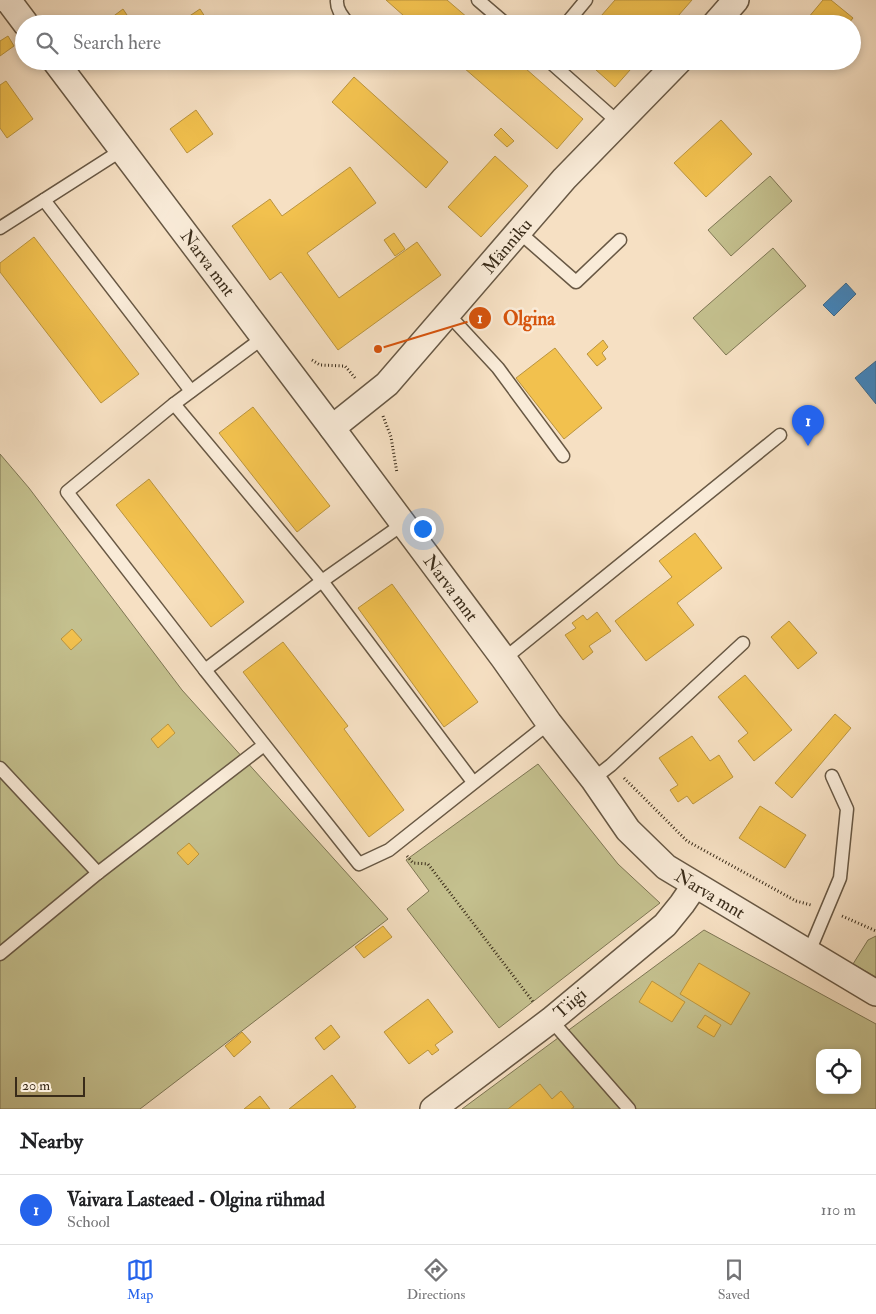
<!DOCTYPE html>
<html lang="en">
<head>
<meta charset="utf-8">
<style>
  body { margin:0; font-family:"IM FELL Double Pica",serif; background:#f6f6f6; color:#202124 }
  .controls { position:absolute; right:15px; bottom:15px; display:grid; overflow:hidden; border-radius:10px; box-shadow:0 2px 8px #0003 }
  .controls button { width:45px; height:45px; display:grid; place-items:center; padding:0; border:0; border-bottom:1px solid #e0e0e0; background:#fff; color:#202124; font:25px sans-serif }
  .scale { position:absolute; left:15px; bottom:12px; width:70px; box-sizing:border-box; padding-left:5px; border:2px solid #392b19; border-top:0; font-size:14px; line-height:18px; white-space:nowrap; color:#392b19; -webkit-text-stroke:4px #f9ebd8; paint-order:stroke }
  .you { position:absolute; left:422px; top:528px; width:18px; height:18px; margin:-12px; border:4px solid #fff; border-radius:50%; background:#1a73e8; box-shadow:0 0 0 8px #1a73e833 }
  .badge { display:grid; place-items:center; width:32px; height:32px; border-radius:50%; background:#2563eb; color:#fff; font-size:16px; font-weight:700 }
  .pin { position:absolute; translate:-50% -41px; filter:drop-shadow(0 1px 2px #0008) }
  .pin::after { content:''; position:absolute; top:26px; width:18px; height:15px; background:inherit; clip-path:polygon(0 0,100% 0,50% 100%) }
  .list { margin:0; padding:0; list-style:none }
  h2 { display:flex; justify-content:space-between; align-items:center; height:65px; margin:0; padding:0 20px; font-size:21px }
  h2 small { font-size:16px; font-weight:400; color:#757577 }
  .list li { display:grid; grid-template-columns:32px 1fr auto; gap:15px; align-items:center; box-sizing:border-box; height:70px; padding:0 20px; border-top:1px solid #e0e0e0 }
  .list b { display:block; font-size:19px; white-space:nowrap }
  .list p { margin:0; font-size:16px; white-space:nowrap; color:#757577 }
  .list em { font-size:16px; font-style:normal; color:#757577 }
  .icon { flex:none; width:28px; height:28px; fill:none; stroke:currentColor; stroke-width:2; stroke-linecap:round; stroke-linejoin:round }
  .map { position:relative; flex:none; width:876px; height:1109px; overflow:hidden }
  .search { position:absolute; background:#fff; box-shadow:0 2px 8px #0003; left:15px; right:15px; top:15px; height:55px; display:flex; align-items:center; gap:12px; box-sizing:border-box; padding:0 18px; border-radius:28px; color:#757577; font-size:19px }
  .sheet { height:135px; background:#fff }
  nav { display:flex; justify-content:space-around; align-items:center; box-sizing:border-box; height:70px; border-top:1px solid #e0e0e0; background:#fff; font-size:14px; color:#757577 }
  nav a { display:grid; justify-items:center; gap:2px }
  nav .on { color:#2563eb }
  .map>svg:first-child { display:block }
  .green { fill:#c4c08e; stroke:#7e7654; fill-rule:evenodd }
  .homes { fill:#f2c14e; stroke:#ba943e }
  .schools { fill:#3f88c5; stroke:#3d6c91 }
  .lines { fill:none; stroke-linecap:round; stroke-linejoin:round }
  .lane-casing { stroke:#685844; stroke-width:15 }
  .street-casing { stroke:#685844; stroke-width:28 }
  .path { stroke:#392b19; stroke-width:3; stroke-dasharray:1 2.5; stroke-linecap:butt }
  .lane { stroke:#f9ebd8; stroke-width:12 }
  .street { stroke:#f9ebd8; stroke-width:25 }
  .labels { text-anchor:middle; stroke-width:5; stroke-linejoin:round; paint-order:stroke }
  .street-label { font-size:18px; fill:#392b19; stroke:#f9ebd8 }
  .leader { fill:none; stroke:#d6540d; stroke-width:2 }
  .callout-dot { fill:#d6540d; stroke:#f9ebd8; stroke-width:2 }
  .mark-label { font-size:15px; text-anchor:middle; font-weight:bold; fill:#fff }
  .callout-label { font-size:19px; text-anchor:middle; font-weight:bold; fill:#d6540d; stroke:#f9ebd8; stroke-width:5; stroke-linejoin:round; paint-order:stroke }
</style>
</head>
<body>
<div class="map">
<svg width="876" height="1109" viewBox="0 0 876 1109">
  <rect width="100%" height="100%" fill="#f6e0c3"/>
  <filter id="stains"><feTurbulence type="fractalNoise" baseFrequency=".004" numOctaves="4"/><feColorMatrix values="0 0 0 0 .2 0 0 0 0 .09 0 0 0 0 .02 0 0 0 .5 -.17"/></filter>
  <radialGradient id="worn" r=".72"><stop offset=".6" stop-color="#630" stop-opacity="0"/><stop offset="1" stop-color="#630" stop-opacity=".3"/></radialGradient>
  <g class="green">
    <polygon points="770,176 792,201 731,256 708,230"/>
    <polygon points="773,248 806,286 726,355 693,318"/>
    <polygon points="0,454 29,488 182,690 388,919 140,1109 0,1109"/>
    <polygon points="538,764 618,864 660,903 499,1028 407,909 429,891 406,860"/>
    <path d="M704,930L876,1024V1109H462ZM820,1053H857V1090H820Z"/>
    <polygon points="876,936 876,977 853,964 868,940"/>
  </g>
  <g class="homes">
    <polygon points="386,0 447,0 475,24 413,24"/>
    <polygon points="615,0 692,0 671,24 594,24"/>
    <polygon points="823,0 831,0 853,18 848,24 803,24"/>
    <polygon points="123,9 133,24 103,24"/>
    <polygon points="200,9 209,23 188,24 185,19"/>
    <polygon points="8,36 14,46 0,56 0,41"/>
    <polygon points="456,61 517,61 583,119 557,149"/>
    <polygon points="586,61 638,61 615,87"/>
    <polygon points="354,77 448,162 426,188 332,102"/>
    <polygon points="6,81 33,119 7,138 0,128 0,85"/>
    <polygon points="196,110 213,134 187,153 170,129"/>
    <polygon points="721,120 752,154 706,197 674,163"/>
    <polygon points="501,128 514,141 507,147 494,135"/>
    <polygon points="495,156 528,186 481,237 448,207"/>
    <polygon points="350,167 376,203 307,253 339,298 417,242 441,275 338,350 281,272 270,280 232,226 270,199 282,216"/>
    <polygon points="394,233 405,249 395,256 384,240"/>
    <polygon points="34,237 139,374 101,403 0,272 0,263"/>
    <polygon points="603,340 608,347 602,353 606,359 597,366 587,354"/>
    <polygon points="555,348 602,408 564,439 516,378"/>
    <polygon points="253,407 330,506 297,532 219,433"/>
    <polygon points="149,479 244,602 211,627 116,505"/>
    <polygon points="695,533 722,568 677,603 694,625 646,661 615,621 672,577 659,561"/>
    <polygon points="392,584 478,702 444,727 358,608"/>
    <polygon points="597,612 611,631 589,646 593,652 583,660 565,635 576,628 572,623 583,615 587,620"/>
    <polygon points="789,621 817,653 798,669 771,637"/>
    <polygon points="72,629 82,640 71,650 61,639"/>
    <polygon points="283,642 348,726 344,729 404,810 369,837 243,672"/>
    <polygon points="745,675 792,730 754,761 738,741 748,733 718,697"/>
    <polygon points="835,714 851,728 792,798 775,783"/>
    <polygon points="168,724 175,733 158,748 151,739"/>
    <polygon points="692,736 710,761 719,755 733,777 693,804 687,796 678,802 670,790 678,785 659,758"/>
    <polygon points="760,806 806,835 785,868 739,838"/>
    <polygon points="189,843 199,854 188,865 177,853"/>
    <polygon points="383,926 392,937 364,958 355,947"/>
    <polygon points="699,963 750,993 731,1025 680,994"/>
    <polygon points="652,981 685,1002 672,1022 639,1002"/>
    <polygon points="428,999 453,1032 435,1045 439,1050 432,1055 428,1050 409,1064 384,1032"/>
    <polygon points="705,1015 721,1025 714,1037 697,1027"/>
    <polygon points="331,1025 340,1037 324,1050 315,1038"/>
    <polygon points="242,1032 251,1042 234,1057 225,1046"/>
    <polygon points="332,1075 356,1107 353,1109 289,1109"/>
    <polygon points="540,1084 552,1099 561,1091 574,1107 571,1109 508,1109"/>
    <polygon points="260,1096 270,1109 244,1109"/>
  </g>
  <g class="schools">
    <polygon points="846,283 856,294 834,316 823,305"/>
    <polygon points="876,361 876,404 855,378"/>
  </g>
  <g class="lines">
    <g class="lane-casing">
      <g id="lane">
        <path d="M337,0C336,9 342,17 349,24"/>
        <polyline points="478,0 506,24"/>
        <polyline points="566,24 586,0"/>
        <polyline points="549,61 619,123"/>
        <polyline points="44,200 191,391"/>
        <polyline points="0,228 122,150"/>
        <polyline points="519,232 576,282 620,240"/>
        <polyline points="448,314 498,368 563,456"/>
        <polyline points="264,337 174,404 67,492 205,670 322,581 403,524"/>
        <polyline points="174,404 322,581 473,782"/>
        <polyline points="504,659 780,435"/>
        <polyline points="205,670 359,864 389,850 549,723"/>
        <polyline points="0,768 98,873"/>
        <polyline points="593,779 611,765 743,643"/>
        <polyline points="809,952 840,878 847,809 832,776"/>
        <polyline points="0,954 98,873 264,745"/>
        <polyline points="551,1020 629,1109"/>
      </g>
    </g>
    <g class="street-casing">
      <g id="street">
        <polyline points="8,0 26,24"/>
        <polyline points="715,24 736,0"/>
        <polyline points="55,61 332,428 504,659 549,723 593,779 628,830 666,867 876,993"/>
        <polyline points="332,428 387,384 564,179 679,61"/>
        <polyline points="433,1109 551,1020 665,925 682,904 695,885"/>
      </g>
    </g>
    <g class="path">
      <polyline points="312,360 320,365 345,366 356,379"/>
      <polyline points="383,416 391,437 397,473"/>
      <polyline points="624,778 687,841 796,901 811,905"/>
      <polyline points="407,856 413,863 428,864 534,1003"/>
      <polyline points="842,916 876,931"/>
    </g>
    <use href="#lane" class="lane"/>
    <use href="#street" class="street"/>
  </g>
  <g class="labels">
    <g class="street-label">
      <text transform="translate(507 246) rotate(-50)" y="6">Männiku</text>
      <text transform="translate(208 263) rotate(53)" y="6">Narva mnt</text>
      <text transform="translate(451 588) rotate(53)" y="6">Narva mnt</text>
      <text transform="translate(710 894) rotate(31)" y="6">Narva mnt</text>
      <text transform="translate(570 1003) rotate(-41)" y="6">Tiigi</text>
    </g>
  </g>
  <path class="leader" d="M378 349L480 318"/>
  <g class="callout-dot">
    <circle cx="378" cy="349" r="5"/>
    <circle cx="480" cy="318" r="12"/>
  </g>
  <g class="mark-label">
    <text x="480" y="323">1</text>
  </g>
  <g class="callout-label">
    <text x="529" y="325">Olgina</text>
  </g>
  <rect width="100%" height="100%" filter="url(#stains)"/>
  <rect width="100%" height="100%" fill="url(#worn)"/>
</svg>
<div class="controls">
<button><svg class="icon" aria-label="locate" viewBox="0 0 24 24"><circle cx="12" cy="12" r="6"/><path d="M12 2v4M12 18v4M2 12h4M18 12h4"/></svg></button>
</div>
<div class="scale">20 m</div>
<div class="you"></div>
<div class="pin badge" style="left:808px;top:446px">1</div>
<div class="search"><svg class="icon" aria-label="search" viewBox="0 0 24 24"><circle cx="10" cy="10" r="6"/><path d="M15 15l6 6"/></svg>Search here</div>
</div>
<section class="sheet">
<h2>Nearby<small></small></h2>
<ul class="list">
<li><span class="badge">1</span><div><b>Vaivara Lasteaed - Olgina rühmad</b><p>School</p></div><em>110 m</em></li>
</ul>
</section>
<nav>
<a class="on"><svg class="icon" aria-label="map" viewBox="0 0 24 24"><path d="M3 6l6-2 6 2 6-2v14l-6 2-6-2-6 2zM9 4v14M15 6v14"/></svg>Map</a>
<a><svg class="icon" aria-label="directions" viewBox="0 0 24 24"><path d="M12 3l9 9-9 9-9-9zM9 14v-3h6M13 9l2 2-2 2"/></svg>Directions</a>
<a><svg class="icon" aria-label="saved" viewBox="0 0 24 24"><path d="M7 4h10v16l-5-4-5 4z"/></svg>Saved</a>
</nav>
</body>
</html>
